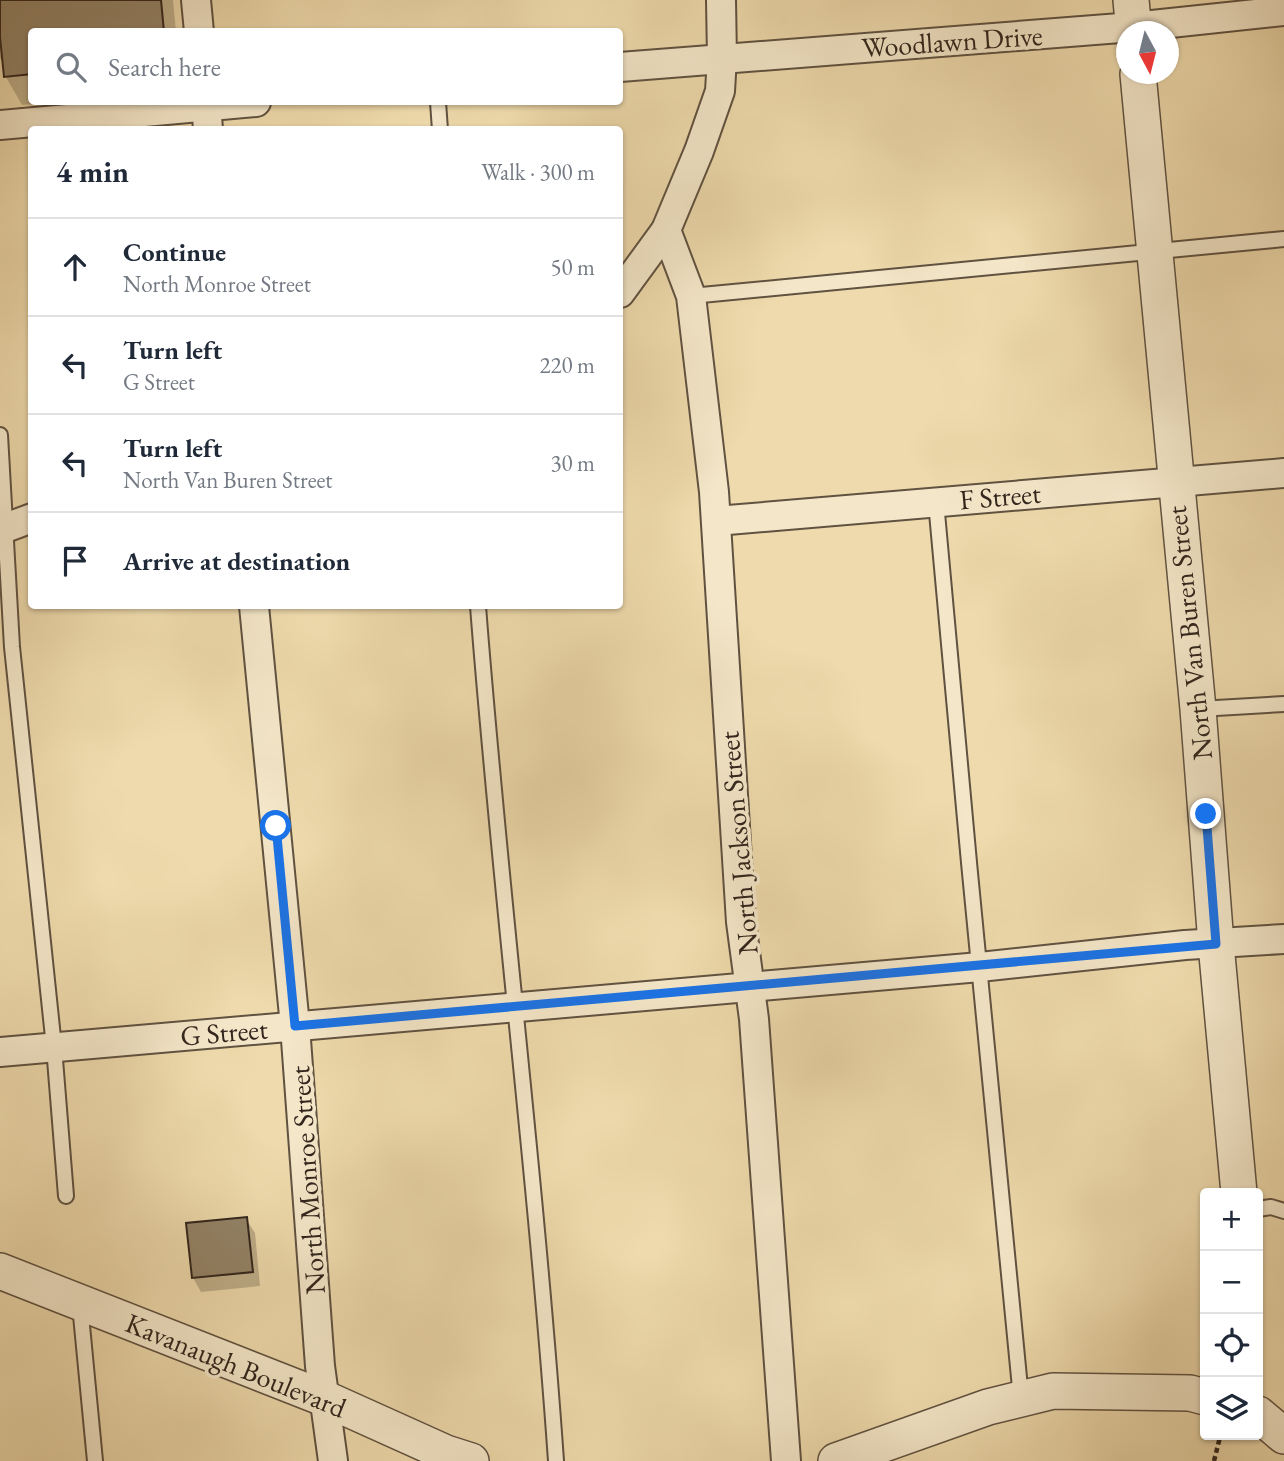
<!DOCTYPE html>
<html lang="en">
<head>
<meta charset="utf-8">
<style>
  body { margin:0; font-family:"EB Garamond",serif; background:#f2f2f3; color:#1f2937 }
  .controls { position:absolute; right:21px; bottom:21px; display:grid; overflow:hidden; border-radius:7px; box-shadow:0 2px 5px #0004 }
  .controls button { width:63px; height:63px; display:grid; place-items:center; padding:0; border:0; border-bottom:2px solid #e0e1e3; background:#fff; color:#1f2937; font:35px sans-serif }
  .compass { position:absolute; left:1116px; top:21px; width:63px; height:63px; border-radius:50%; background:#fff; box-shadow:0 2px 5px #0004; rotate:173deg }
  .stop { position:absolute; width:21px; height:21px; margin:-16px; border:5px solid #1a73e8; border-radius:50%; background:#fff }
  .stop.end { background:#1a73e8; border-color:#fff; box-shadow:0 2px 7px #0008 }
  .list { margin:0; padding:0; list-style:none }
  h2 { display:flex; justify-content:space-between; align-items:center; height:91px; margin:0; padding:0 28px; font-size:30px }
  h2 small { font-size:23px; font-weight:400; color:#747a83 }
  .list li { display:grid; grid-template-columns:46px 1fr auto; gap:21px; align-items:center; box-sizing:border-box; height:98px; padding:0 28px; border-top:2px solid #e0e1e3 }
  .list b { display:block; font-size:26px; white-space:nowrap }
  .list p { margin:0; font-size:23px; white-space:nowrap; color:#747a83 }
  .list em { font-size:23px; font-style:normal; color:#747a83 }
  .icon { flex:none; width:38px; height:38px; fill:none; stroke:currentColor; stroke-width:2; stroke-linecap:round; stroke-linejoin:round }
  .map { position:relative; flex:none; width:1284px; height:1461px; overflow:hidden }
  .search { position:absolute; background:#fff; box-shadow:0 2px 5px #0004; left:28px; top:28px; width:595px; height:77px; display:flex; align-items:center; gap:18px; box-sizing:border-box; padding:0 24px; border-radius:7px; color:#747a83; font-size:26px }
  .panel { position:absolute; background:#fff; box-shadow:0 2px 5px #0004; left:28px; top:126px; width:595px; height:483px; border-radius:7px }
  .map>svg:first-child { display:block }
  .shadow { fill:#0003 }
  .building { fill:#938367; stroke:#31251d; stroke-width:2 }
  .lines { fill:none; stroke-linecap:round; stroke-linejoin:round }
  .service-casing { stroke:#605241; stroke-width:18 }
  .minor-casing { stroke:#605241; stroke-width:32 }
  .tertiary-casing { stroke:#605241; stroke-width:38 }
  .path { stroke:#31251d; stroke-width:4.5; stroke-dasharray:5 3.5; stroke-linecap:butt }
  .service { stroke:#f4e7c9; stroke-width:14 }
  .minor { stroke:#f4e7c9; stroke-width:28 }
  .tertiary { stroke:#f4e7c9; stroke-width:35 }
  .route { stroke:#1a73e8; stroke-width:9 }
  .labels { text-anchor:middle; stroke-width:7; stroke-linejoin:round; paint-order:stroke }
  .street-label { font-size:28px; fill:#31251d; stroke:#f4e7c9 }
</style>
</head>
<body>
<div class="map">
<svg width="1284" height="1461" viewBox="0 0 1284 1461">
  <rect width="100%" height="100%" fill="#eedaac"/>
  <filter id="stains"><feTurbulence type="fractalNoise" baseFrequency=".00286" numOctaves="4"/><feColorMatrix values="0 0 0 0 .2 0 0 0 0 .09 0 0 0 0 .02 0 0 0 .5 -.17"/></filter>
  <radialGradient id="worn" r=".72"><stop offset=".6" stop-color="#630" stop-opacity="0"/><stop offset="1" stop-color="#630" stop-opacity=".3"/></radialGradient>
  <g class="shadow">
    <polygon points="0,0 173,0 176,32 32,32 32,102 54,102 22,105 6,77 5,67 0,58"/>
    <polygon points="246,1219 255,1233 260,1286 201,1292 193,1278 188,1225"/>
  </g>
  <g class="building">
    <polygon points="0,0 161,0 164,32 32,32 32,74 4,77 0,37"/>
    <polygon points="247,1217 253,1272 192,1278 186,1223"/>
  </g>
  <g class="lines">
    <g class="service-casing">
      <g id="service">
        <polyline points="438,102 440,130"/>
        <polyline points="691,296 1284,239"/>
        <polyline points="0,435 12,647 54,1047 66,1196"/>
        <path d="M936,502C962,801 992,1099 1021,1398"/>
        <path d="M478,606C500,891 536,1175 556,1461"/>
        <polyline points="1199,709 1284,704"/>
        <polyline points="1258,1209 1271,1207 1284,1211"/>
        <polyline points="80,1305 95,1461"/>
      </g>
    </g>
    <g class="minor-casing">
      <g id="minor">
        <polyline points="196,0 199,32"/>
        <polyline points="620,67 1133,27 1284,11"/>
        <polyline points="206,102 208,130"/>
        <polyline points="0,125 256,102"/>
        <polyline points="666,230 691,296 714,492 741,922 754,1019 786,1461"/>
        <polyline points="620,293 666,230 699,151 720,91 722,58 721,0"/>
        <polyline points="716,521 1284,473"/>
        <polyline points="0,530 32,518"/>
        <polyline points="254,606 295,1026 320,1366 333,1461"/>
        <polyline points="0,1052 980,967 1185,945 1284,939"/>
      </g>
    </g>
    <g class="tertiary-casing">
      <g id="tertiary">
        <polyline points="1131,0 1134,32"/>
        <polyline points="1138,74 1198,709 1216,944 1239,1193"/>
        <polyline points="0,1271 326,1399 446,1453 471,1461"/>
        <polyline points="1258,1414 1284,1436"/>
        <polyline points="836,1461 988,1407 1053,1391 1190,1393 1205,1397"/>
      </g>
    </g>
    <polyline class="path" points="1214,1461 1220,1437"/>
    <use href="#service" class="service"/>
    <use href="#minor" class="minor"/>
    <use href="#tertiary" class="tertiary"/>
  </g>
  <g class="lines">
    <polyline class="route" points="276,826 295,1026 1216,944 1206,814"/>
  </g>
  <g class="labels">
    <g class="street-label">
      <text transform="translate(952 41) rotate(-4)" y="10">Woodlawn Drive</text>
      <text transform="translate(1000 496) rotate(-5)" y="10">F Street</text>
      <text transform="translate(1189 633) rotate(-96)" y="10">North Van Buren Street</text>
      <text transform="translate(738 843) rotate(-95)" y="10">North Jackson Street</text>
      <text transform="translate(224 1032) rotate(-5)" y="10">G Street</text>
      <text transform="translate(307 1180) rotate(-94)" y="10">North Monroe Street</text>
      <text transform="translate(236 1365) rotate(22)" y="10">Kavanaugh Boulevard</text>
    </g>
  </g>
  <rect width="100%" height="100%" filter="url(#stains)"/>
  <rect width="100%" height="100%" fill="url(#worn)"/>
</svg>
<div class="controls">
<button>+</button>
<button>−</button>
<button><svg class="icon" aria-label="locate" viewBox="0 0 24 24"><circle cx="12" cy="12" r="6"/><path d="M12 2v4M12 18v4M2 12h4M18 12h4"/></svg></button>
<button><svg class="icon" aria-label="layers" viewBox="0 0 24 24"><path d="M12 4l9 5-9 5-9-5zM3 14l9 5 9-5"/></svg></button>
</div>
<svg class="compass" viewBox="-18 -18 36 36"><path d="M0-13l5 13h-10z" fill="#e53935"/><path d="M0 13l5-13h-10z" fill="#747a83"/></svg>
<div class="stop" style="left:276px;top:826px"></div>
<div class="stop end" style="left:1206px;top:814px"></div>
<div class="search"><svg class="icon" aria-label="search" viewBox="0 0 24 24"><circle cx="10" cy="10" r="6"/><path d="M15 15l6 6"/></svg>Search here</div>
<section class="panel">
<h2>4 min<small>Walk · 300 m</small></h2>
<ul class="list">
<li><svg class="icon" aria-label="ahead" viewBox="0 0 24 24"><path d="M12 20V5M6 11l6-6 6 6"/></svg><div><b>Continue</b><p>North Monroe Street</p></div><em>50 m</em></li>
<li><svg class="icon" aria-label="left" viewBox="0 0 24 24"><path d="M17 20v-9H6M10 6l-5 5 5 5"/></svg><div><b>Turn left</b><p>G Street</p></div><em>220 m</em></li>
<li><svg class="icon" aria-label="left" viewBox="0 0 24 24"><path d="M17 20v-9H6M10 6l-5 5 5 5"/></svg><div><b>Turn left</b><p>North Van Buren Street</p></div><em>30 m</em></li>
<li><svg class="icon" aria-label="arrive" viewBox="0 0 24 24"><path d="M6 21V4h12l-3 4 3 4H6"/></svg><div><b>Arrive at destination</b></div></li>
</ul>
</section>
</div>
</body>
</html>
